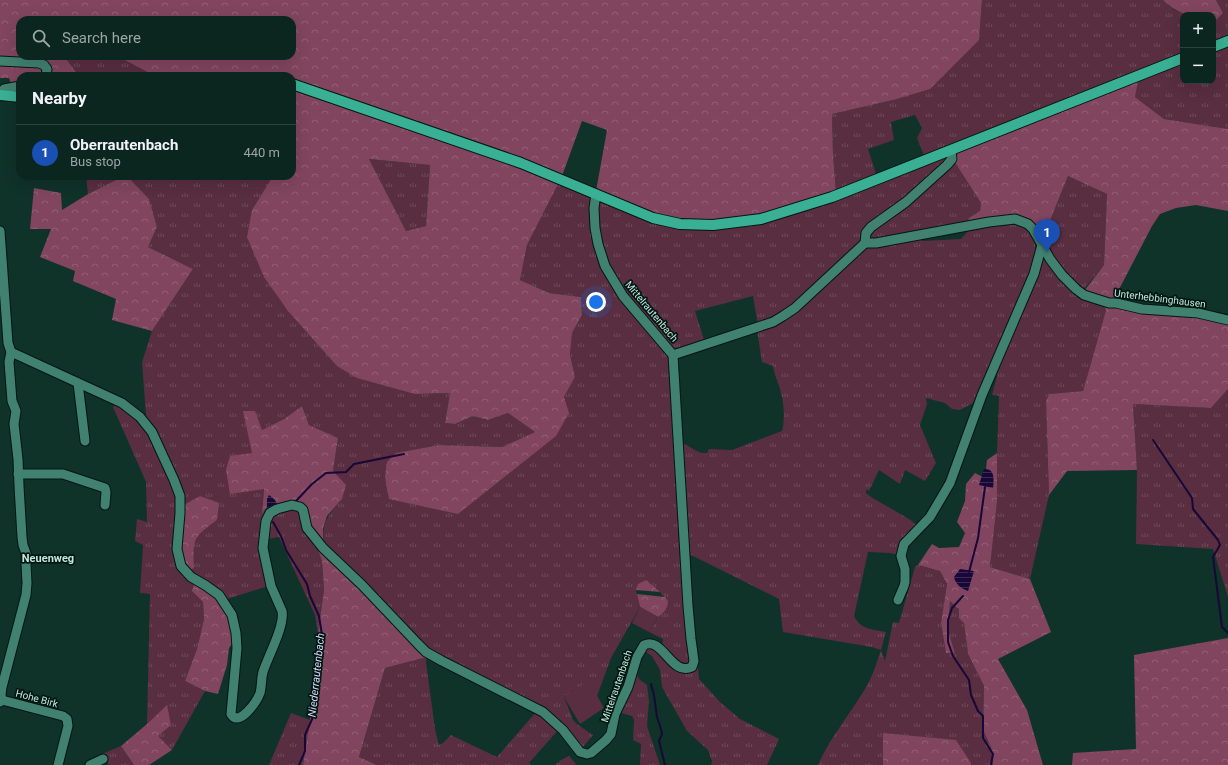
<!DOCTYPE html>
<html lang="en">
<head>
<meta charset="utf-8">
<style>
  body { margin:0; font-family:Roboto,sans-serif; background:#142e28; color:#f1f3f6 }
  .controls { position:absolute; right:12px; top:12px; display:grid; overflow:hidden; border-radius:8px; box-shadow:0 4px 16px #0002 }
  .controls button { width:36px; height:36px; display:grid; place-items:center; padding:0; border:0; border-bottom:1px solid #2b433d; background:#0b261f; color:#f1f3f6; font:20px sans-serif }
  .you { position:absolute; left:596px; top:302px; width:14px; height:14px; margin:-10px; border:3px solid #fff; border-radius:50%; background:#1a73e8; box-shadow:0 0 0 6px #1a73e833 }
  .badge { display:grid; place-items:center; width:26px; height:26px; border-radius:50%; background:#0b8043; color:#fff; font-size:13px; font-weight:700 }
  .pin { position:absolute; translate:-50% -33px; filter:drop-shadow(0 1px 2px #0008) }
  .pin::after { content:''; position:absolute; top:21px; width:14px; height:12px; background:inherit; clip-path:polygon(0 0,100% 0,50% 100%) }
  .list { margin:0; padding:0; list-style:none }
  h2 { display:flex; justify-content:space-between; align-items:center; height:52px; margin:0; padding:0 16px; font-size:17px }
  h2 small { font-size:13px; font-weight:400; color:#9aa5a4 }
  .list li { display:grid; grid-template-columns:26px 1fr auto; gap:12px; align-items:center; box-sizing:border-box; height:56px; padding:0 16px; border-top:1px solid #2b433d }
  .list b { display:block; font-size:15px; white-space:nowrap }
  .list p { margin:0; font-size:13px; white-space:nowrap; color:#9aa5a4 }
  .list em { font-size:13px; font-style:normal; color:#9aa5a4 }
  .icon { flex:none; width:22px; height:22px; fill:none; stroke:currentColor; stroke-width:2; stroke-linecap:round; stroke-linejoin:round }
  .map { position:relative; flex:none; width:1228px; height:765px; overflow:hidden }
  .search { position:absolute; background:#0b261f; box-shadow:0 4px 16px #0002; left:16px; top:16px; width:280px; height:44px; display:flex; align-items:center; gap:10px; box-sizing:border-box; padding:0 14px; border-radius:12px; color:#9aa5a4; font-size:15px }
  .panel { position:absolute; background:#0b261f; box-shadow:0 4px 16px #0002; left:16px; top:72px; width:280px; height:108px; border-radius:12px }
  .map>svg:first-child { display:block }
  .grass { fill:url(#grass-tufts) }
  .forest { fill:url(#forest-crowns); fill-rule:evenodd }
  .garden { fill:#582e40 }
  .water { fill:url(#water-rules) }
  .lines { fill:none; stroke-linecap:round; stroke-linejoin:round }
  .stream { stroke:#190738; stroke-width:2 }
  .minor-casing { stroke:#041712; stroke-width:11 }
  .major-casing { stroke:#041712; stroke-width:12 }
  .minor { stroke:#41816f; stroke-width:9 }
  .major { stroke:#39b093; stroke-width:10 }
  .labels { text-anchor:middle; stroke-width:3.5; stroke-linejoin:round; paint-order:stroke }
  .street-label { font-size:10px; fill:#c5e5da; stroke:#001812 }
  .neighbourhood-label { font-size:11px; font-weight:bold; fill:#c5e5da; stroke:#001812 }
  .water-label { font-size:11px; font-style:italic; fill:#dcd6f9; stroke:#001812 }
</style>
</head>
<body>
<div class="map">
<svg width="1228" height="765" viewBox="0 0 1228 765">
  <defs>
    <pattern id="grass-tufts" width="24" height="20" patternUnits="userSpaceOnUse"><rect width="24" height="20" fill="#582e40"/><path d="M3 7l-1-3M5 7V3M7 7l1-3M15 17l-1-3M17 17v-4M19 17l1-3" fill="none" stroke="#6e4c5b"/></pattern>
    <pattern id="forest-crowns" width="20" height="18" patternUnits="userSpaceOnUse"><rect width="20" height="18" fill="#81455f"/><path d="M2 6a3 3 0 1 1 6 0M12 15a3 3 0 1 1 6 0" fill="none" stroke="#916075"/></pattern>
    <pattern id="water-rules" width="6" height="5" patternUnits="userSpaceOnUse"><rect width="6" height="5" fill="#190738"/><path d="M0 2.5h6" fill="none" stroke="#392b54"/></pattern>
  </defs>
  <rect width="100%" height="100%" fill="#0f3229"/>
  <g class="grass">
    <polygon points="982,0 1163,0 1174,10 1190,15 1183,15 1183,81 1213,81 1213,22 1223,13 1216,0 1228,0 1228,129 1164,119 1135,97 1137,81 927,157 923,153 917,138 922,128 915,115 891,122 894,140 868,149 876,174 907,163 836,193 833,154 832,114 893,100 979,40"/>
    <polygon points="64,56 117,56 155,76 77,76 76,72"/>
    <polygon points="946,157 948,159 923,186 864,231 861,234 859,244 794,306 758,326 753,296 695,311 705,343 675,350 618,286 600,243 597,200 713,229"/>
    <polygon points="369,159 430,165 426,226 406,231"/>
    <polygon points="954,161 981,203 980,211 969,218 966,224 870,240 868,235"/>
    <polygon points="86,176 124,176 88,194"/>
    <path d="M127,176H273L252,210L415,394L450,393L445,423L455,424L473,416L488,420L508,413L535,432L502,447L439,445L397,453L385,477L556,436L564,397L575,377L570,355L572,333L582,315L581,297L549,293L520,280L527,245L559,181L590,197L599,256L670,355L692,661L684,667L661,647L662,645L663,639L649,632L658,617L663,613L668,601L657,589L639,584L636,590L640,607L611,658L597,696L589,682L564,697L573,720L578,725L593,735L581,749L564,729L429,652L323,545C323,520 327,517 342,499L333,471L338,438L309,425L302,406L284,419L262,430L264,488L262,513C273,503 288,498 303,504L309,526L322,561L324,590L318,633L315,615L279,537L262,540L268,586L227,599L220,591L188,571L194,567L193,546L198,534L217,520L182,506L145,417L146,415L142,362L152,331L193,269L148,247L157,227L149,199Z"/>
    <polygon points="1068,176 1107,194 1104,265 1082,291 1072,284 1046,246 1043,238"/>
    <path d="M1000,225C1006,225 1014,224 1019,226C1042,231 1035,256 1031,271L973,403L960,410L952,409L945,403L926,398L927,404L920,425L936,463L925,481L905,470L900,484L879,470L869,491L866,489V493L871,497L909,519L918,526L899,555L890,553L868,552L854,616C861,630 872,629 886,632L881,650L885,661L893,622L899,623L915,567L918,565L940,571L947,584L941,623L946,653H955L948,631L950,600L959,609L964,623L968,654L984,686L983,730L991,747L993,765H971V763L883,733V765H818C831,735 853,711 869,682C874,672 877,661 881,650L872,647L783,632L779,599L687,553L680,442C690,445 696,454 707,453L709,449L732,450L782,431C785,421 784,403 781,393C779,383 775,378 773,366L762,362L757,330L773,324L865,247L919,237L923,241L961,239L968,231Z"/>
    <polygon points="1042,254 1081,295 1104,306 1106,310 1083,391 1049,394 1046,401 1049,495 1030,579 990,567 997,502 997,453 999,396 992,395 997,376 997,364"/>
    <polygon points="1228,389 1228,597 1213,549 1136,544 1137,470 1133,404 1211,408"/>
    <polygon points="116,403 142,421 177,490 176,543 194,584 192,591 203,602 204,619 197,649 185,681 205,691 172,750 157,736 167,706 147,724 150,594 140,593 143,545 135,541 137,519 147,522 146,482 113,407"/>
    <polygon points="651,646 687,672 693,671 698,667 699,679 720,702 740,719 779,739 767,765 711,765 712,761 708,750 687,731 662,687 660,670 652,656 643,650"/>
    <polygon points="427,657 426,662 435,729 439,745 443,743 451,735 497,757 537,711 559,729 529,763 531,765 377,765 359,757 385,668"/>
    <polygon points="635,671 639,679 647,685 649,701 647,726 660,765 640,765 641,744 633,740 634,720 632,716 618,712"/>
    <polygon points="291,713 310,720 303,765 269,765"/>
    <polygon points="121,746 134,765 109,765 102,754"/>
    <polygon points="569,756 576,764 575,765 555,765 561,760"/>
  </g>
  <g class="forest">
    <path d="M0,0H982L979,40L930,89L893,100L832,114L833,154L836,193L757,218L721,221H679L648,213L596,191L607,130L582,121L562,176L527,245L520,280L549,293L581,297L582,315L572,333L570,355L575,377L564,397L569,413L556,436L458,514L389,499L385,477L387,462L396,453L439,445L502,447L535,432L508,413L488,420L473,416L455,424L445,423L450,393L415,394L357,378L337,366L288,311L264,277L247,237L252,210L273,176H292V76H155L117,56H292V20H20V56H64L76,72L77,76H20V87L11,84L9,78H0ZM369,159L430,165L426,226L406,231Z"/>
    <path d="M1163,0H1216L1223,13L1214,22L1213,15C1190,15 1181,17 1163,0Z"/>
    <polygon points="1138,81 1135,97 1164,119 1228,129 1228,211 1196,205 1176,208 1160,214 1152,226 1114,299 1143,307 1228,318 1228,389 1211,408 1133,404 1137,470 1067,471 1049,495 1046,401 1049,394 1083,391 1106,310 1104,306 1081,295 1104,265 1107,194 1068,176 1043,238 1036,228 1026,220 966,224 969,218 980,211 981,203 954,161 954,154"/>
    <polygon points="124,176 127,176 149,199 157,227 148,247 193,269 152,331 112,320 116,299 73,281 75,271 40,257 51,229 30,229 34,188 61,193 62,210 88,194"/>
    <path d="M302,406L309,425L338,438L333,471L346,485L342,499L327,516L323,529V549L427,657L385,668L359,757L377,765H303L310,720L318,633L324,590L322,561L309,526L303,504C294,500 286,501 277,504L274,499H267V507L262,514L264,489L230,494L226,470L230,456L252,453L243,411H255L262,430L284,419Z"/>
    <polygon points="997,453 997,502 990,567 1030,579 1051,632 998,659 1027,710 1043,765 993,765 991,747 983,730 984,686 968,654 964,623 959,618 959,609 950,601 948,631 955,653 946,653 941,623 947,584 940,571 918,565 932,544 939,548 959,547 965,533 957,522 965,501 966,484 975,473 985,478 987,460"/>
    <path d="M200,496L219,503L217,520C193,538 193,537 194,568L188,571L180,558L182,506Z"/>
    <polygon points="646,580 660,592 636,590 638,584"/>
    <polygon points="194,584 216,597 229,615 235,640 229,648 227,665 218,694 205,691 185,681 197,649 204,619 203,602 192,591"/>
    <path d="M637,594L665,597L668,601C668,608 664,613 658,617L640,607Z"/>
    <polygon points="1228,638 1228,765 1072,765 1073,753 1136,749 1134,655"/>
    <polygon points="167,705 171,725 158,736 172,750 149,765 134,765 121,746 147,724"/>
    <polygon points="883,733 956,740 971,763 971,765 883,765"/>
  </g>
  <g class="garden">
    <polygon points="640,607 658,617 649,632 632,623"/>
    <polygon points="589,681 604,708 580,724 564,697"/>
  </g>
  <g class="water">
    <path d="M984,469C995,468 994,480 993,488L979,485Z"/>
    <polygon points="269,495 274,499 277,504 267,507 267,499"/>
    <path d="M960,569L974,571L968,591C962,589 955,584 954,577Z"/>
  </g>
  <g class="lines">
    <g class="stream">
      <polyline points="1153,440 1192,498 1193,509 1218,540 1220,545 1213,557 1222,627 1228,633"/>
      <polyline points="295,502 312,484 326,473 346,472 354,464 404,454"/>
      <polyline points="273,522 281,536 286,550 307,584 310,596 319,616 322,635 312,696 313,717 305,735 305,751 299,765"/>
      <polyline points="969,572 978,538 985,487"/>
      <polyline points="963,596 952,608 948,620 948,642 953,656 969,680 971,695 978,711 983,716 983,738 993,754 991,765"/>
      <polyline points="651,684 654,695 657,717 661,729 662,734 659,741 665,765"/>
    </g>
    <g class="minor-casing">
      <g id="minor">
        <polyline points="0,61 39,63 44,65 47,69 46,76"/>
        <polyline points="0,95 4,89 20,86"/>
        <polyline points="0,231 8,343 11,352 9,362 12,401 16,411 14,424 18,459 19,486 22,537 23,545 27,556 26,564 27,583 26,595 2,687 1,695 2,700 0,702"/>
        <polyline points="865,243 876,243 989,222 1015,219 1028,224 1033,229 1050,259 1062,275 1076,289 1084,295 1109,303 1116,303 1142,309 1198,313 1228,320"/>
        <polyline points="865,243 866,233 871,227 906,202 947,165 952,159 951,151"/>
        <path d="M11,352L122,403L140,417L152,432L174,480L180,496V513L177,549L181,566L191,577L205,585L219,595L232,615L236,633L237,648L231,714C239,728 257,701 260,693C262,686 261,679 263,672C268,656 285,626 282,611L271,586L263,548L266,521L270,513L277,509L292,505L300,507L303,510L307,528L323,548L362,585L418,644L426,652L442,661L543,712L563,730L580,752L587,754L591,753L606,740L611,734L615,714L628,687L637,657L644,645C663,636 671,677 692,667L694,661L691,639L688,606L673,355L623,296L605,266L598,244L595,228L594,208L596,194"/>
        <polyline points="673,355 773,322 783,316 795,308 865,243"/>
        <polyline points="78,383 85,441"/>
        <polyline points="18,474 63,474 105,488 106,492 105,505"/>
        <polyline points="898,600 904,586 905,582 905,569 901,556 904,544 930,517 950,483 982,395 1034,274 1042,245"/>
        <polyline points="2,700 63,716 67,719 68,726 58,765"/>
        <polyline points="90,765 103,759"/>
      </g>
    </g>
    <g class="major-casing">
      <g id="major">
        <polyline points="1213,47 1228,41"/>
        <polyline points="292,84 521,163 653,218 680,224 713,225 761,219 832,197 1183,58"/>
        <polyline points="0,95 20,97"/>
      </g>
    </g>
    <use href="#minor" class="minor"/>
    <use href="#major" class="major"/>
  </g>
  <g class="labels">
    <g class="street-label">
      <text transform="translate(1160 298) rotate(7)" y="4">Unterhebbinghausen</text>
      <text transform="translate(652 311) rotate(50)" y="4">Mittelrautenbach</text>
      <text transform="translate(616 686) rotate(-71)" y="4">Mittelrautenbach</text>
      <text transform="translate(37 698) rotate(15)" y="4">Hohe Birk</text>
    </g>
    <g class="neighbourhood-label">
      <text x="48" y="562">Neuenweg</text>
    </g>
    <g class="water-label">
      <text transform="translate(316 675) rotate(-84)" y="4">Niederrautenbach</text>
    </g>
  </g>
</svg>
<div class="controls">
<button>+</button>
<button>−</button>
</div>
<div class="you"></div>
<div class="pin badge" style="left:1047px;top:252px;background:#1a4fb4">1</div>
<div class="search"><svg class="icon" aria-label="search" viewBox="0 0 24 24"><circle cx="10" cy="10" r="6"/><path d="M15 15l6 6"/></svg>Search here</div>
<section class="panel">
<h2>Nearby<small></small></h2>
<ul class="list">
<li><span class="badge" style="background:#1a4fb4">1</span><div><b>Oberrautenbach</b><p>Bus stop</p></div><em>440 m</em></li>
</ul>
</section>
</div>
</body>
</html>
